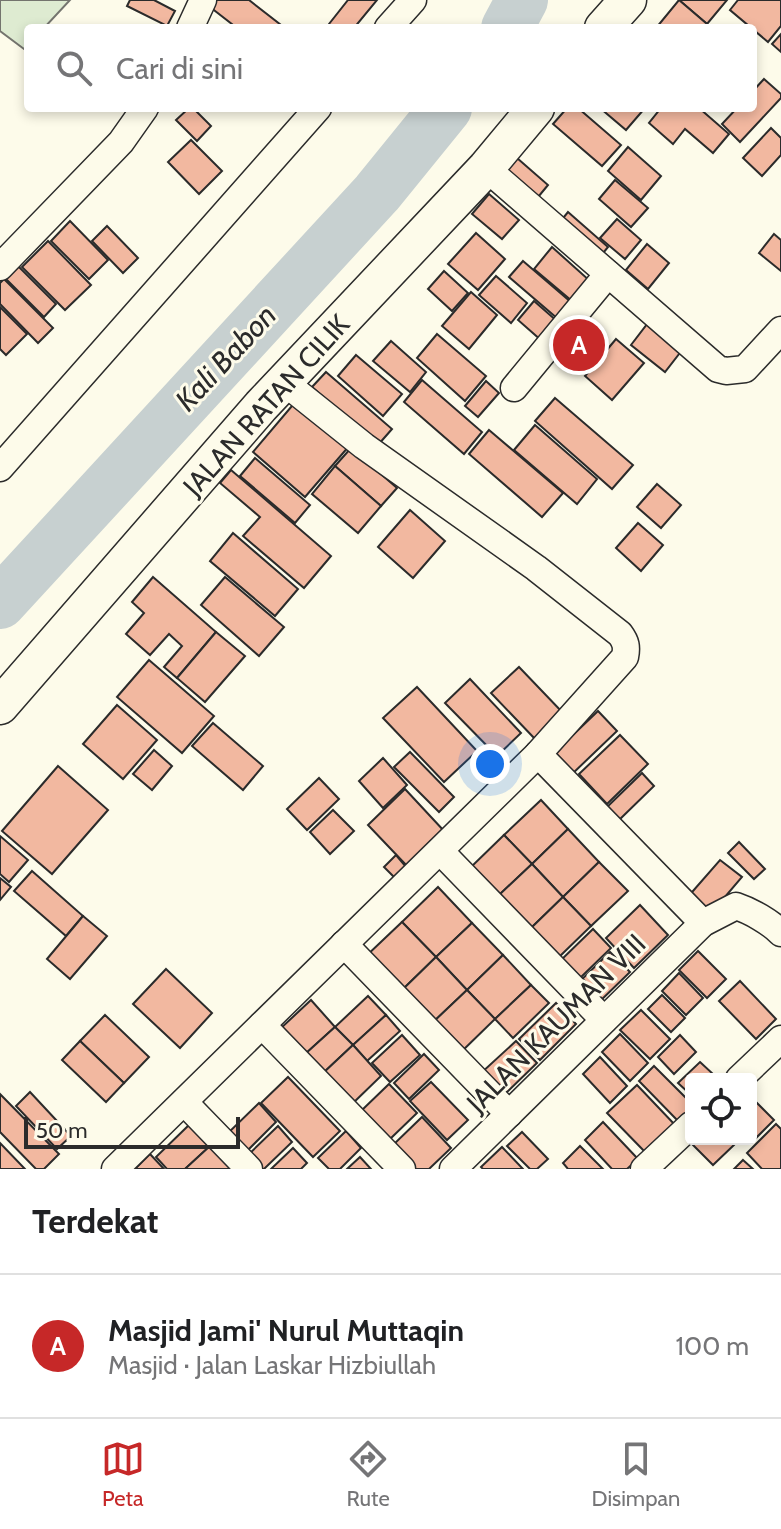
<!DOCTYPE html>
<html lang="id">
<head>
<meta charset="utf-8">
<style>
  body { margin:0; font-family:Cabin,sans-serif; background:#f2f2f2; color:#202124 }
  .controls { position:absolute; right:24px; bottom:24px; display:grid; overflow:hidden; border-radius:8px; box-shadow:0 4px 12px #0003 }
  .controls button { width:72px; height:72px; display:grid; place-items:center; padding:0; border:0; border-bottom:2px solid #e0e0e0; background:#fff; color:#202124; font:40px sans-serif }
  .scale { position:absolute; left:24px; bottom:20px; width:216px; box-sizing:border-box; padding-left:8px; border:4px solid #2b2b2b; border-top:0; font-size:22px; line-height:28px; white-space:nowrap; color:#2b2b2b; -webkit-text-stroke:6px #fdfbea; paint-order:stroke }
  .you { position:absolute; left:490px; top:764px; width:28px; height:28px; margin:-20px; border:6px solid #fff; border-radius:50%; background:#1a73e8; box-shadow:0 0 0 12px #1a73e833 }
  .badge { display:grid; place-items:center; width:52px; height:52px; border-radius:50%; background:#c62828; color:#fff; font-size:26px; font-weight:700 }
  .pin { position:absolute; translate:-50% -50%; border:4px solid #fff; box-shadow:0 2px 8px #0006 }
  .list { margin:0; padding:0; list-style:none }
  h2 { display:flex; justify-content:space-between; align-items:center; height:104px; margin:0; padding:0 32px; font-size:34px }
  h2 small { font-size:26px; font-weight:400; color:#757577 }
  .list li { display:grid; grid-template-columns:52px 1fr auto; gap:24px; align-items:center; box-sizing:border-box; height:144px; padding:0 32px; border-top:2px solid #e0e0e0 }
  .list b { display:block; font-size:30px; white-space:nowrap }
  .list p { margin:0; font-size:26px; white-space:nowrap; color:#757577 }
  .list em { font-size:26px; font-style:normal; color:#757577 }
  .icon { flex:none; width:44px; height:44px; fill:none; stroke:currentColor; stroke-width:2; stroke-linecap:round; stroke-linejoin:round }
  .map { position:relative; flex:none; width:781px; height:1169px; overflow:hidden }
  .search { position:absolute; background:#fff; box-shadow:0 4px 12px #0003; left:24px; right:24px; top:24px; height:88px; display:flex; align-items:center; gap:20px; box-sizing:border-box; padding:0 28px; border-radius:8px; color:#757577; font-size:30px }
  .sheet { height:248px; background:#fff }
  nav { display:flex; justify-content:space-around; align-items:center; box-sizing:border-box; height:112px; border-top:2px solid #e0e0e0; background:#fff; font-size:22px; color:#757577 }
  nav a { display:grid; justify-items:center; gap:4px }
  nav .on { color:#c62828 }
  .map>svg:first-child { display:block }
  .green { fill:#deebd1; stroke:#74746e; stroke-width:2 }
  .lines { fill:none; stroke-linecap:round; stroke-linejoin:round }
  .river { stroke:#c7d0d0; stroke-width:52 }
  .building { fill:#f2b8a0; stroke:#2b2b2b; stroke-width:2 }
  .street-casing { stroke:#2b2b2b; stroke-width:29 }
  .secondary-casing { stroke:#2b2b2b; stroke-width:39 }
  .street { stroke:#fdfbea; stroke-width:26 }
  .secondary { stroke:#fdfbea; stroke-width:36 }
  .labels { text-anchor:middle; stroke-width:6; stroke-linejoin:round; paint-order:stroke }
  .street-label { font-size:28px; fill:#2b2b2b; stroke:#fdfbea }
  .water-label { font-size:30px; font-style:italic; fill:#2b2b2b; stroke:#fdfbea }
</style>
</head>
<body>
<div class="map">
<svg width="781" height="1169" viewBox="0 0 781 1169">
  <rect width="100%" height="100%" fill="#fdfbea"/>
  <polygon class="green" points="0,0 70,0 44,28 28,28 28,45 24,49 0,31"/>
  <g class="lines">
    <g class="river">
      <polyline points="507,28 522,0"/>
      <polyline points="0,603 377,193 446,108"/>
    </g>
  </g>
  <g class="building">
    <polygon points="130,0 154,0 175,11 167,26 127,6"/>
    <polygon points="214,0 249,0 281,25 279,28 237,28 210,7"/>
    <polygon points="348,0 377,0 354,28 334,28 329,24"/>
    <polygon points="679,0 727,0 707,24"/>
    <polygon points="679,0 707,24 704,28 656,28"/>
    <polygon points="738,0 781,0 781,26 768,42 730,10"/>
    <polygon points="781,34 781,52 772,44"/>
    <polygon points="764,79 781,94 781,98 740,142 722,124 737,108 753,108 753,91"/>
    <polygon points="189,108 193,108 211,126 197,141 176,120"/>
    <polygon points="567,108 578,108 621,145 602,166 553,124"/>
    <polygon points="600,108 645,108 626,130"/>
    <polygon points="661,108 699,108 729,134 713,153 685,129 673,144 649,123"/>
    <polygon points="771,128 781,138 781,155 762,176 743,158"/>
    <polygon points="191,140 222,171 199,194 168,162"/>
    <polygon points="628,147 661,176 641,200 608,171"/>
    <polygon points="517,158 548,185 534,202 503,175"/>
    <polygon points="615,180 648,208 631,227 599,199"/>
    <polygon points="489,194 519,220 502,239 472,214"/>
    <polygon points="568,212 608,247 595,263 555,228"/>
    <polygon points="617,219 641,240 625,259 600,238"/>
    <polygon points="70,221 108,260 89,279 51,241"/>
    <polygon points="107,226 138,258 123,273 92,241"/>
    <polygon points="476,233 505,259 478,290 448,264"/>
    <polygon points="774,234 781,240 781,271 759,253"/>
    <polygon points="48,241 91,285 65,310 22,267"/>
    <polygon points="647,244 669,263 648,289 626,270"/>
    <polygon points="552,247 590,281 572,301 534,269"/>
    <polygon points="523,261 572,303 558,319 509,277"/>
    <polygon points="16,264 56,304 44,317 3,276"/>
    <polygon points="444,271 468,293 452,311 428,289"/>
    <polygon points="496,276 527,303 511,323 479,295"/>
    <polygon points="4,279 53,328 38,343 0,304 0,283"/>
    <polygon points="471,292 497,315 469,349 442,326"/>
    <polygon points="534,301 558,322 542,341 518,320"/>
    <polygon points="0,307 27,334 6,355 0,349"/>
    <polygon points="651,319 686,345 665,372 631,345"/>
    <polygon points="580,320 604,341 579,370 555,349"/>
    <polygon points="437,334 486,376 465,401 417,358"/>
    <polygon points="616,339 644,363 612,400 585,376"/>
    <polygon points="391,341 426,372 410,392 373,361"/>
    <polygon points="356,355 402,394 383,416 338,376"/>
    <polygon points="326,372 392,429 378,445 312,387"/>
    <polygon points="422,380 482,432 464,454 404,402"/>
    <polygon points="486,381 499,393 478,417 465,406"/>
    <polygon points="555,398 633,465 612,489 535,421"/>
    <polygon points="297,400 350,445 305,497 253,452"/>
    <polygon points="535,425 597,479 577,504 514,450"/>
    <polygon points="489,430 563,493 542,517 469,454"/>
    <polygon points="351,448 397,488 381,506 335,466"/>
    <polygon points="255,458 310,505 295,523 240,476"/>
    <polygon points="335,466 381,506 358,533 312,494"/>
    <polygon points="231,470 331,556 304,588 243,536 260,517 220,483"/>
    <polygon points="657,484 681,505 661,528 637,507"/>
    <polygon points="410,510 445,541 413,578 378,547"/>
    <polygon points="638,523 663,545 641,571 616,548"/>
    <polygon points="233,533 298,589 275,616 210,561"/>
    <polygon points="153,577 216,632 177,678 164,667 182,646 169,634 150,655 126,634 144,613 132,602"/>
    <polygon points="225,577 284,627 259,656 201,605"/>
    <polygon points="216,632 245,656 205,702 177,678"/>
    <polygon points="149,660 214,716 182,753 117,697"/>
    <polygon points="519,667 564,714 536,740 491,693"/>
    <polygon points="470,679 521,733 497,756 445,703"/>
    <polygon points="417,687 477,751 444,782 383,718"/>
    <polygon points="117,705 157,740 123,779 83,744"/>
    <polygon points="598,711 617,731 570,776 551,756"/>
    <polygon points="213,723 263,766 243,790 192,746"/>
    <polygon points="620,735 648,764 607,804 579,774"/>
    <polygon points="154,750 172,766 152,790 133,774"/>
    <polygon points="410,752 454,797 439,812 394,767"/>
    <polygon points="383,758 407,785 383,808 359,781"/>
    <polygon points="58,766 108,810 52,874 2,831"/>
    <polygon points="642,773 654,786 617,822 605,809"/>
    <polygon points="319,778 339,799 307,830 287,809"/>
    <polygon points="405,789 445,832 408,867 368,825"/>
    <polygon points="541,800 568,829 532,864 504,835"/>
    <polygon points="333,810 354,831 330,854 310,832"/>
    <polygon points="568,829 599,862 563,897 532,864"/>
    <polygon points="504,835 532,864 498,896 471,867"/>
    <polygon points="0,836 28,860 9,882 0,874"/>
    <polygon points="739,842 765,869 754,879 728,853"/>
    <polygon points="396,855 407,868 396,879 384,867"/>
    <polygon points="720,860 742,877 707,918 686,899"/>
    <polygon points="599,862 628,891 591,926 563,897"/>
    <polygon points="532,864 563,897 530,929 498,896"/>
    <polygon points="32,871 83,916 66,936 14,891"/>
    <polygon points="0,878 11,887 0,900"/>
    <polygon points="438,887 472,923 436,957 402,922"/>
    <polygon points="563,897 591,926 558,958 530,929"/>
    <polygon points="640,905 668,935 634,968 606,938"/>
    <polygon points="83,916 107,936 70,979 47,959"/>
    <polygon points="402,922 436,957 398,994 364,958"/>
    <polygon points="472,923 503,955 467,990 436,957"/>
    <polygon points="593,929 611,948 578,980 560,961"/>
    <polygon points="698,951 726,979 707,998 679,970"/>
    <polygon points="610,952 630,972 595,1006 576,985"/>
    <polygon points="503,955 531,985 495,1019 467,990"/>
    <polygon points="436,957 467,990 429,1026 398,994"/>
    <polygon points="166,969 212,1013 180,1048 133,1004"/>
    <polygon points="679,973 703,998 686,1015 662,991"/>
    <polygon points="740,981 776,1019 756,1039 719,1001"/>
    <polygon points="531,985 549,1003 513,1038 495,1019"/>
    <polygon points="467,990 495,1019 457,1056 429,1026"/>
    <polygon points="662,995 685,1018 671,1032 648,1009"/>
    <polygon points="368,996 386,1015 353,1045 335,1027"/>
    <polygon points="311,1000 335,1027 304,1055 280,1029"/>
    <polygon points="556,1003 576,1024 540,1060 519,1039"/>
    <polygon points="641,1010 670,1039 650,1059 620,1030"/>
    <polygon points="105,1015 149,1057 124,1083 80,1041"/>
    <polygon points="386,1015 400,1031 367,1061 353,1045"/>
    <polygon points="335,1027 353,1045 321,1075 304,1055"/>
    <polygon points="620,1034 648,1063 630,1081 602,1052"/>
    <polygon points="402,1035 420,1055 390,1082 372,1063"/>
    <polygon points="680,1035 696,1052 674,1074 658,1057"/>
    <polygon points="80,1041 124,1083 106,1102 62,1060"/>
    <polygon points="516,1041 537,1063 502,1097 480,1074"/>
    <polygon points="353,1045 381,1076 350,1106 321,1075"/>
    <polygon points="424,1054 439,1070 409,1099 394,1083"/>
    <polygon points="600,1057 627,1086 610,1103 583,1074"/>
    <polygon points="700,1062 713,1074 709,1079 691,1079 691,1095 678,1083"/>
    <polygon points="654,1066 691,1103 691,1109 679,1122 639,1081"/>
    <polygon points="288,1077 340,1131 313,1157 261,1103"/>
    <polygon points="431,1082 468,1120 447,1140 410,1101"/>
    <polygon points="389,1084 417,1113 389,1140 361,1111"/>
    <polygon points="637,1085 677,1127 648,1155 607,1113"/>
    <polygon points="30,1092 71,1136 57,1149 16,1106"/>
    <polygon points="0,1094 59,1154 44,1169 36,1169 0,1132"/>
    <polygon points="751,1097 774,1120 754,1140 751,1137"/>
    <polygon points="259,1103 276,1122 244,1154 226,1135"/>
    <polygon points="422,1117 451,1148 429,1169 415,1169 393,1145"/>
    <polygon points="603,1122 638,1159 627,1169 612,1169 585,1140"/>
    <polygon points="190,1124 210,1146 185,1169 167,1169 156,1157"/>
    <polygon points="776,1124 781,1129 781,1169 762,1169 747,1153"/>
    <polygon points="278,1126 292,1142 264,1169 259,1169 247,1156"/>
    <polygon points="346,1131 361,1148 340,1169 329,1169 318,1158"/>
    <polygon points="522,1132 548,1159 537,1169 530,1169 507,1146"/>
    <polygon points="695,1139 730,1139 735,1144 713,1165 691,1143"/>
    <polygon points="0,1143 25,1169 0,1169"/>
    <polygon points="210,1146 231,1168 230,1169 185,1169"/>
    <polygon points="580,1146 603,1169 568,1169 563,1163"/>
    <polygon points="502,1147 523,1169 483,1169 481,1167"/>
    <polygon points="293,1148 307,1163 301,1169 271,1169"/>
    <polygon points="150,1154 164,1169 135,1169"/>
    <polygon points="360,1157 371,1169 347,1169"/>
    <polygon points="743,1160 753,1169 734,1169"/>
  </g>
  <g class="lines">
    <g class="street-casing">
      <g id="street">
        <polyline points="190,28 203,0"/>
        <polyline points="388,28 413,0"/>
        <polyline points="486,168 718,369 726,371 745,369 781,330"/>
        <polyline points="0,267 121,142 145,108"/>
        <polyline points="514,388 608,274"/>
        <polyline points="0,468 318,108"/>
        <polyline points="538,754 703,923"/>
        <polyline points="440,851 604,1020"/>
        <polyline points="344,944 509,1114"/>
        <polyline points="262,1025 402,1169"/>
        <polyline points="739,1079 781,1039"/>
        <polyline points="184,1102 249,1169"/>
        <path d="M115,1169L538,754L625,657C627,647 626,642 620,634L536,568L364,446L284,382"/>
        <path d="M453,1169L703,923L736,906C751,911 770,922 781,933"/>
        <polyline points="644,1169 691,1125"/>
      </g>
    </g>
    <g class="secondary-casing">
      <g id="secondary">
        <polyline points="603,28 628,0"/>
        <polyline points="0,706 261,406 486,168 536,108"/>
      </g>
    </g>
    <use href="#street" class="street"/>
    <use href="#secondary" class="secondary"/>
  </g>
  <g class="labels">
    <g class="street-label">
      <text transform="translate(266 405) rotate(-48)" y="10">JALAN RATAN CILIK</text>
      <text transform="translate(556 1023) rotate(-45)" y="10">JALAN KAUMAN VIII</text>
    </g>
    <g class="water-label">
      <text transform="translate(226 358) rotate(-47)" y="10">Kali Babon</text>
    </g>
  </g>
</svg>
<div class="controls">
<button><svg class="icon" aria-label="locate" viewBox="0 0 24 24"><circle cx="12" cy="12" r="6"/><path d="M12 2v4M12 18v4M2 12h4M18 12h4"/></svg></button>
</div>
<div class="scale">50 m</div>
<div class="you"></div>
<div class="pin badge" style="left:579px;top:345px">A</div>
<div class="search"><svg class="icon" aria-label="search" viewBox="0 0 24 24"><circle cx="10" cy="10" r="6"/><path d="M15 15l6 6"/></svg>Cari di sini</div>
</div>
<section class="sheet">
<h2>Terdekat<small></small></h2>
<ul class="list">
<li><span class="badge">A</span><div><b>Masjid Jami' Nurul Muttaqin</b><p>Masjid · Jalan Laskar Hizbiullah</p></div><em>100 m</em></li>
</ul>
</section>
<nav>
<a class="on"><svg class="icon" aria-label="map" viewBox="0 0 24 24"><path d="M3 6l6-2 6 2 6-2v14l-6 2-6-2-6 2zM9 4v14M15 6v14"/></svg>Peta</a>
<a><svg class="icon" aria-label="directions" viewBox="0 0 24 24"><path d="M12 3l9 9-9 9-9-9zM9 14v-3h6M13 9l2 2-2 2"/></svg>Rute</a>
<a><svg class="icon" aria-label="saved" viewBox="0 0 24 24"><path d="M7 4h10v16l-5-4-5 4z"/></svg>Disimpan</a>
</nav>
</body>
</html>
